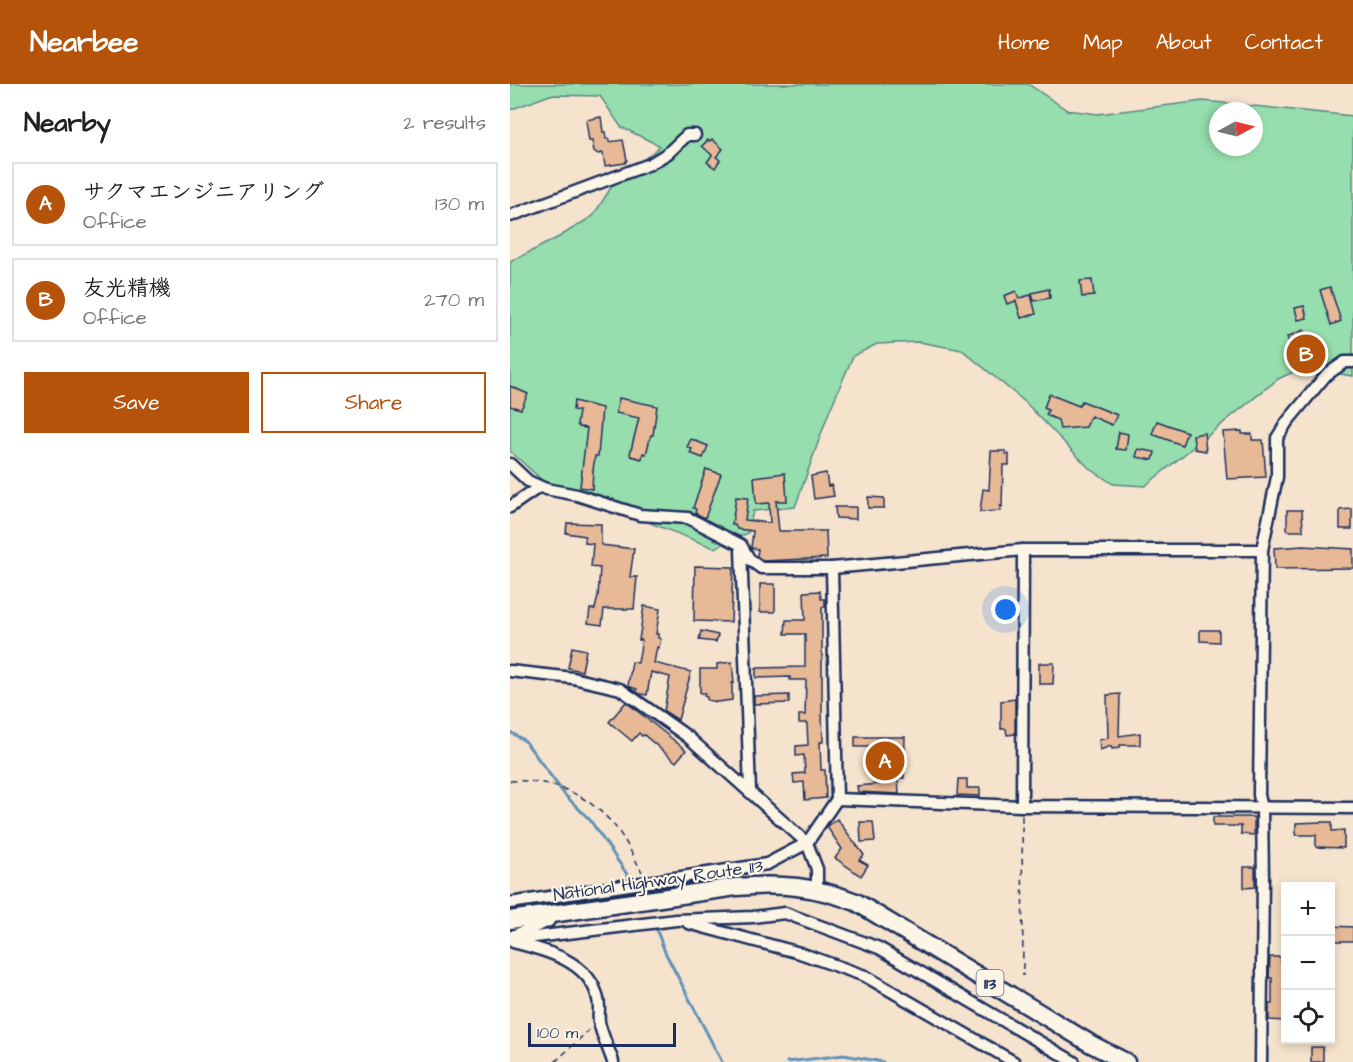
<!DOCTYPE html>
<html lang="en">
<head>
<meta charset="utf-8">
<style>
  body { margin:0; font-family:"Architects Daughter","Klee One",sans-serif; background:#f2f2f2; color:#202124 }
  .controls { position:absolute; right:18px; bottom:18px; display:grid; overflow:hidden; border-radius:0px; box-shadow:0 3px 9px #0003 }
  .controls button { width:54px; height:54px; display:grid; place-items:center; padding:0; border:0; border-bottom:2px solid #e0e0e0; background:#fff; color:#202124; font:30px sans-serif }
  .compass { position:absolute; left:699px; top:18px; width:54px; height:54px; border-radius:50%; background:#fff; box-shadow:0 3px 9px #0003; rotate:83deg }
  .scale { position:absolute; left:18px; bottom:15px; width:148px; box-sizing:border-box; padding-left:6px; border:3px solid #1b2f5e; border-top:0; font-size:16px; line-height:21px; white-space:nowrap; color:#1b2f5e; -webkit-text-stroke:4px #fcf5e5; paint-order:stroke }
  .you { position:absolute; left:496px; top:526px; width:21px; height:21px; margin:-15px; border:4px solid #fff; border-radius:50%; background:#1a73e8; box-shadow:0 0 0 9px #1a73e833 }
  .badge { display:grid; place-items:center; width:39px; height:39px; border-radius:50%; background:#b45309; color:#fff; font-size:20px; font-weight:700 }
  .pin { position:absolute; translate:-50% -50%; border:3px solid #fff; box-shadow:0 2px 6px #0006 }
  .list { margin:0; padding:0; list-style:none }
  h2 { display:flex; justify-content:space-between; align-items:center; height:78px; margin:0; padding:0 24px; font-size:26px }
  h2 small { font-size:20px; font-weight:400; color:#757577 }
  .list li { display:grid; grid-template-columns:39px 1fr auto; gap:18px; align-items:center; box-sizing:border-box; height:84px; margin:0 12px 12px; padding:0 12px; border:2px solid #e0e0e0; border-radius:0px }
  .list b { display:block; font-size:22px; white-space:nowrap }
  .list p { margin:0; font-size:20px; white-space:nowrap; color:#757577 }
  .list em { font-size:20px; font-style:normal; color:#757577 }
  .actions { display:flex; gap:12px; padding:18px 24px }
  .actions a { flex:1; padding:14px 0; border:2px solid #b45309; border-radius:0px; text-align:center; font-size:21px; color:#b45309 }
  .actions .main { background:#b45309; color:#fff }
  .icon { flex:none; width:33px; height:33px; fill:none; stroke:currentColor; stroke-width:2; stroke-linecap:round; stroke-linejoin:round }
  .map { position:relative; flex:none; width:843px; height:978px; overflow:hidden }
  header { display:flex; align-items:center; gap:36px; box-sizing:border-box; height:84px; padding:0 30px; background:#b45309; color:#fff }
  header strong { font-size:28px }
  nav { display:flex; gap:33px; margin-inline-start:auto; font-size:21px }
  main { display:flex }
  aside { flex:1; background:#fff }
  .map>svg:first-child { display:block }
  .green { fill:#96dead; stroke:#588686; stroke-width:1.5; fill-rule:evenodd }
  .lines { fill:none; stroke-linecap:round; stroke-linejoin:round }
  .stream { stroke:#6091b5; stroke-width:3 }
  .building { fill:#e7b997; stroke:#1b2f5e; stroke-width:1.5 }
  .minor-casing { stroke:#1b2f5e; stroke-width:15 }
  .trunk-casing { stroke:#1b2f5e; stroke-width:21 }
  .path { stroke:#1b2f5e; stroke-width:1.5; stroke-dasharray:6 4.5; stroke-linecap:butt }
  .minor { stroke:#fcf5e5; stroke-width:10 }
  .trunk { stroke:#fcf5e5; stroke-width:16 }
  .labels { text-anchor:middle; stroke-width:4.5; stroke-linejoin:round; paint-order:stroke }
  .shield { fill:#fcf5e5; stroke:#5e6a86; stroke-width:1.5 }
  .shield-label { font-size:16px; font-weight:bold; fill:#1b2f5e }
  .street-label { font-size:18px; fill:#1b2f5e; stroke:#fcf5e5 }
</style>
</head>
<body>
<header>
<strong>Nearbee</strong>
<nav><a>Home</a><a>Map</a><a>About</a><a>Contact</a></nav>
</header>
<main>
<aside>
<h2>Nearby<small>2 results</small></h2>
<ul class="list">
<li><span class="badge">A</span><div><b>サクマエンジニアリング</b><p>Office</p></div><em>130 m</em></li>
<li><span class="badge">B</span><div><b>友光精機</b><p>Office</p></div><em>270 m</em></li>
</ul>
<div class="actions"><a class="main">Save</a><a>Share</a></div>
</aside>
<div class="map">
<svg width="843" height="978" viewBox="0 0 843 978">
  <rect width="100%" height="100%" fill="#f6e3ce"/>
  <filter id="ink" filterUnits="userSpaceOnUse"><feTurbulence type="fractalNoise" baseFrequency=".0167" numOctaves="2"/><feDisplacementMap in="SourceGraphic" scale="12" xChannelSelector="R" yChannelSelector="G"/><feConvolveMatrix kernelMatrix="1 2 1 2 8 2 1 2 1" color-interpolation-filters="sRGB"/></filter>
  <g filter="url(#ink)">
    <path class="green" d="M0,0H518L557,26L588,30L693,17L843,32V292L792,284L768,295L635,402L603,400L579,384L515,318L452,266L409,258L367,260L343,272L319,328L285,423L243,427L238,449L204,464L33,397L0,367V178L49,153L83,132L102,102L150,62L111,43L90,12L40,11L0,26ZM708,27H744V63H708Z"/>
    <g class="lines">
      <g class="stream">
        <polyline points="0,648 15,657 55,711 80,736 121,796"/>
        <polyline points="147,847 155,868 212,978"/>
        <polyline points="277,978 334,971 373,978"/>
      </g>
    </g>
    <g class="building">
      <polygon points="91,33 93,48 95,48 96,55 99,54 99,58 113,56 117,76 115,79 95,82 93,69 88,70 84,67 82,57 79,57 76,36"/>
      <polygon points="202,55 213,65 206,73 210,76 205,84 197,78 202,71 192,62 198,56 200,57"/>
      <polygon points="582,196 584,212 572,213 570,197"/>
      <polygon points="820,203 831,237 821,241 810,206"/>
      <polygon points="539,205 540,214 524,217 522,209"/>
      <polygon points="506,207 509,214 521,211 526,230 511,234 506,217 497,220 494,212"/>
      <polygon points="794,222 797,234 788,236 785,224"/>
      <polygon points="794,246 807,276 791,283 777,253"/>
      <polygon points="0,302 18,310 11,325 0,322"/>
      <polygon points="539,310 569,322 572,317 607,331 602,341 581,332 576,343 550,345 548,336 536,331 538,326 534,324"/>
      <polygon points="109,314 147,322 143,351 141,351 136,370 133,369 132,375 121,372 120,370 129,334 106,329"/>
      <polygon points="64,317 92,324 88,372 85,372 83,386 82,405 70,403 77,344 69,343 67,340 69,327 63,326"/>
      <polygon points="647,337 677,348 672,361 642,350"/>
      <polygon points="732,347 732,350 742,350 742,356 753,356 756,393 717,395 713,348"/>
      <polygon points="609,348 618,350 616,366 606,365"/>
      <polygon points="694,349 696,367 685,365 683,351"/>
      <polygon points="181,355 198,362 193,374 180,369 182,365 177,363"/>
      <polygon points="628,365 645,368 643,376 626,373"/>
      <polygon points="481,367 496,367 496,370 499,370 499,381 493,381 492,423 490,422 490,427 470,428 473,405 479,406"/>
      <polygon points="196,385 211,390 195,434 185,429 186,425 183,424"/>
      <polygon points="275,389 277,417 266,417 269,447 316,447 317,474 253,477 247,472 248,465 241,464 243,447 227,445 225,441 222,441 226,413 238,414 235,436 260,439 259,419 246,420 244,393"/>
      <polygon points="316,389 318,402 322,401 324,412 304,415 301,392"/>
      <polygon points="358,413 374,414 374,424 358,424"/>
      <polygon points="325,423 346,423 346,435 326,434"/>
      <polygon points="842,425 842,445 830,445 830,426"/>
      <polygon points="777,426 792,426 793,447 777,447"/>
      <polygon points="57,439 91,440 91,461 124,465 120,493 127,493 124,525 94,525 92,541 78,539 80,525 85,525 88,512 90,484 81,483 83,460 75,459 75,452 56,449"/>
      <polygon points="793,462 843,465 843,484 765,485 764,464"/>
      <polygon points="185,482 223,483 221,538 184,537"/>
      <rect x="250" y="500" width="15" height="28"/>
      <polygon points="310,507 311,515 315,515 315,523 312,523 312,630 313,658 310,658 311,686 315,686 316,714 295,716 294,698 284,699 283,690 295,689 294,671 286,672 286,662 298,661 297,639 289,639 289,631 295,631 296,596 280,596 280,593 246,594 246,584 295,583 295,550 275,550 276,536 295,536 294,508"/>
      <polygon points="134,522 150,525 146,550 148,550 148,554 151,555 149,564 147,563 144,579 181,588 168,636 154,627 160,593 141,588 137,611 130,610 125,607 127,605 118,602 122,578 128,579 132,556 129,556"/>
      <polygon points="690,546 709,546 709,558 690,557"/>
      <polygon points="191,547 208,551 206,558 189,556"/>
      <polygon points="62,563 76,566 72,587 58,584"/>
      <polygon points="222,578 224,599 222,599 222,616 207,618 197,616 197,613 194,612 195,609 190,609 190,585 207,585 207,580"/>
      <polygon points="529,579 544,579 543,600 529,600"/>
      <polygon points="610,610 609,652 630,649 630,661 610,661 610,664 602,665 601,662 590,666 589,656 598,654 597,611"/>
      <polygon points="279,611 279,619 244,620 244,612"/>
      <polygon points="505,615 505,650 497,651 496,645 491,645 491,617"/>
      <polygon points="116,618 176,666 166,678 134,651 132,652 129,649 122,657 99,638"/>
      <polygon points="345,653 395,653 394,694 388,694 389,710 348,708 347,702 369,700 369,663 345,663"/>
      <polygon points="448,695 457,695 457,704 470,704 470,712 447,711"/>
      <polygon points="703,733 744,733 744,751 731,750 731,742 703,742"/>
      <polygon points="327,735 354,771 349,776 358,781 351,792 325,774 332,765 317,743"/>
      <polygon points="350,738 363,738 365,757 351,758"/>
      <polygon points="811,738 822,738 822,747 834,746 834,764 806,763 806,751 786,751 786,739"/>
      <polygon points="734,783 745,783 745,803 734,804"/>
      <polygon points="820,842 843,843 843,857 820,857"/>
      <polygon points="760,873 771,873 771,879 776,879 776,937 759,936 759,920 762,920 762,894 759,894"/>
      <rect x="801" y="963" width="12" height="15"/>
    </g>
    <g class="lines">
      <g class="minor-casing">
        <g id="minor">
          <polyline points="0,132 140,80 158,69 177,51 185,51"/>
          <polyline points="0,380 18,397 36,405 67,411 130,431 178,434 231,461 240,476 251,484 322,484 513,466 752,466"/>
          <polyline points="0,423 29,403"/>
          <polyline points="231,465 240,707"/>
          <polyline points="0,587 63,594 110,605 178,653 297,759 307,785 307,805"/>
          <polyline points="327,715 512,722 843,724"/>
          <polyline points="512,722 513,466"/>
          <polyline points="0,819 257,780 297,759 327,715 322,484"/>
          <polyline points="178,839 290,869 355,892 504,978"/>
          <polyline points="0,853 39,837 41,830"/>
          <polyline points="0,856 166,836 243,833 275,829 369,864 564,978"/>
          <path d="M3,858C35,866 80,877 88,915C90,922 88,931 89,938C92,952 99,965 103,978"/>
          <polyline points="751,978 753,795 752,724 749,711 752,466 767,393 767,354 777,338 816,291 835,278 843,278"/>
        </g>
      </g>
      <g class="trunk-casing">
        <path id="trunk" d="M0,836L226,803C271,799 304,802 346,818L581,960L616,978"/>
      </g>
      <g class="path">
        <path d="M0,697C41,695 76,709 103,740C115,754 123,772 132,788"/>
        <polyline points="512,732 513,892"/>
        <polyline points="45,978 79,946"/>
      </g>
      <use href="#minor" class="minor"/>
      <use href="#trunk" class="trunk"/>
    </g>
  </g>
  <g class="labels">
    <rect class="shield" x="466.5" y="886" width="27" height="26" rx="4.5"/>
    <g class="shield-label">
      <text x="480" y="905">113</text>
    </g>
    <g class="street-label">
      <text transform="translate(148 796) rotate(-8)" y="6">National Highway Route 113</text>
    </g>
  </g>
</svg>
<div class="controls">
<button>+</button>
<button>−</button>
<button><svg class="icon" aria-label="locate" viewBox="0 0 24 24"><circle cx="12" cy="12" r="6"/><path d="M12 2v4M12 18v4M2 12h4M18 12h4"/></svg></button>
</div>
<svg class="compass" viewBox="-18 -18 36 36"><path d="M0-13l5 13h-10z" fill="#e53935"/><path d="M0 13l5-13h-10z" fill="#757577"/></svg>
<div class="scale">100 m</div>
<div class="you"></div>
<div class="pin badge" style="left:375px;top:677px">A</div>
<div class="pin badge" style="left:796px;top:270px">B</div>
</div>
</main>
</body>
</html>
